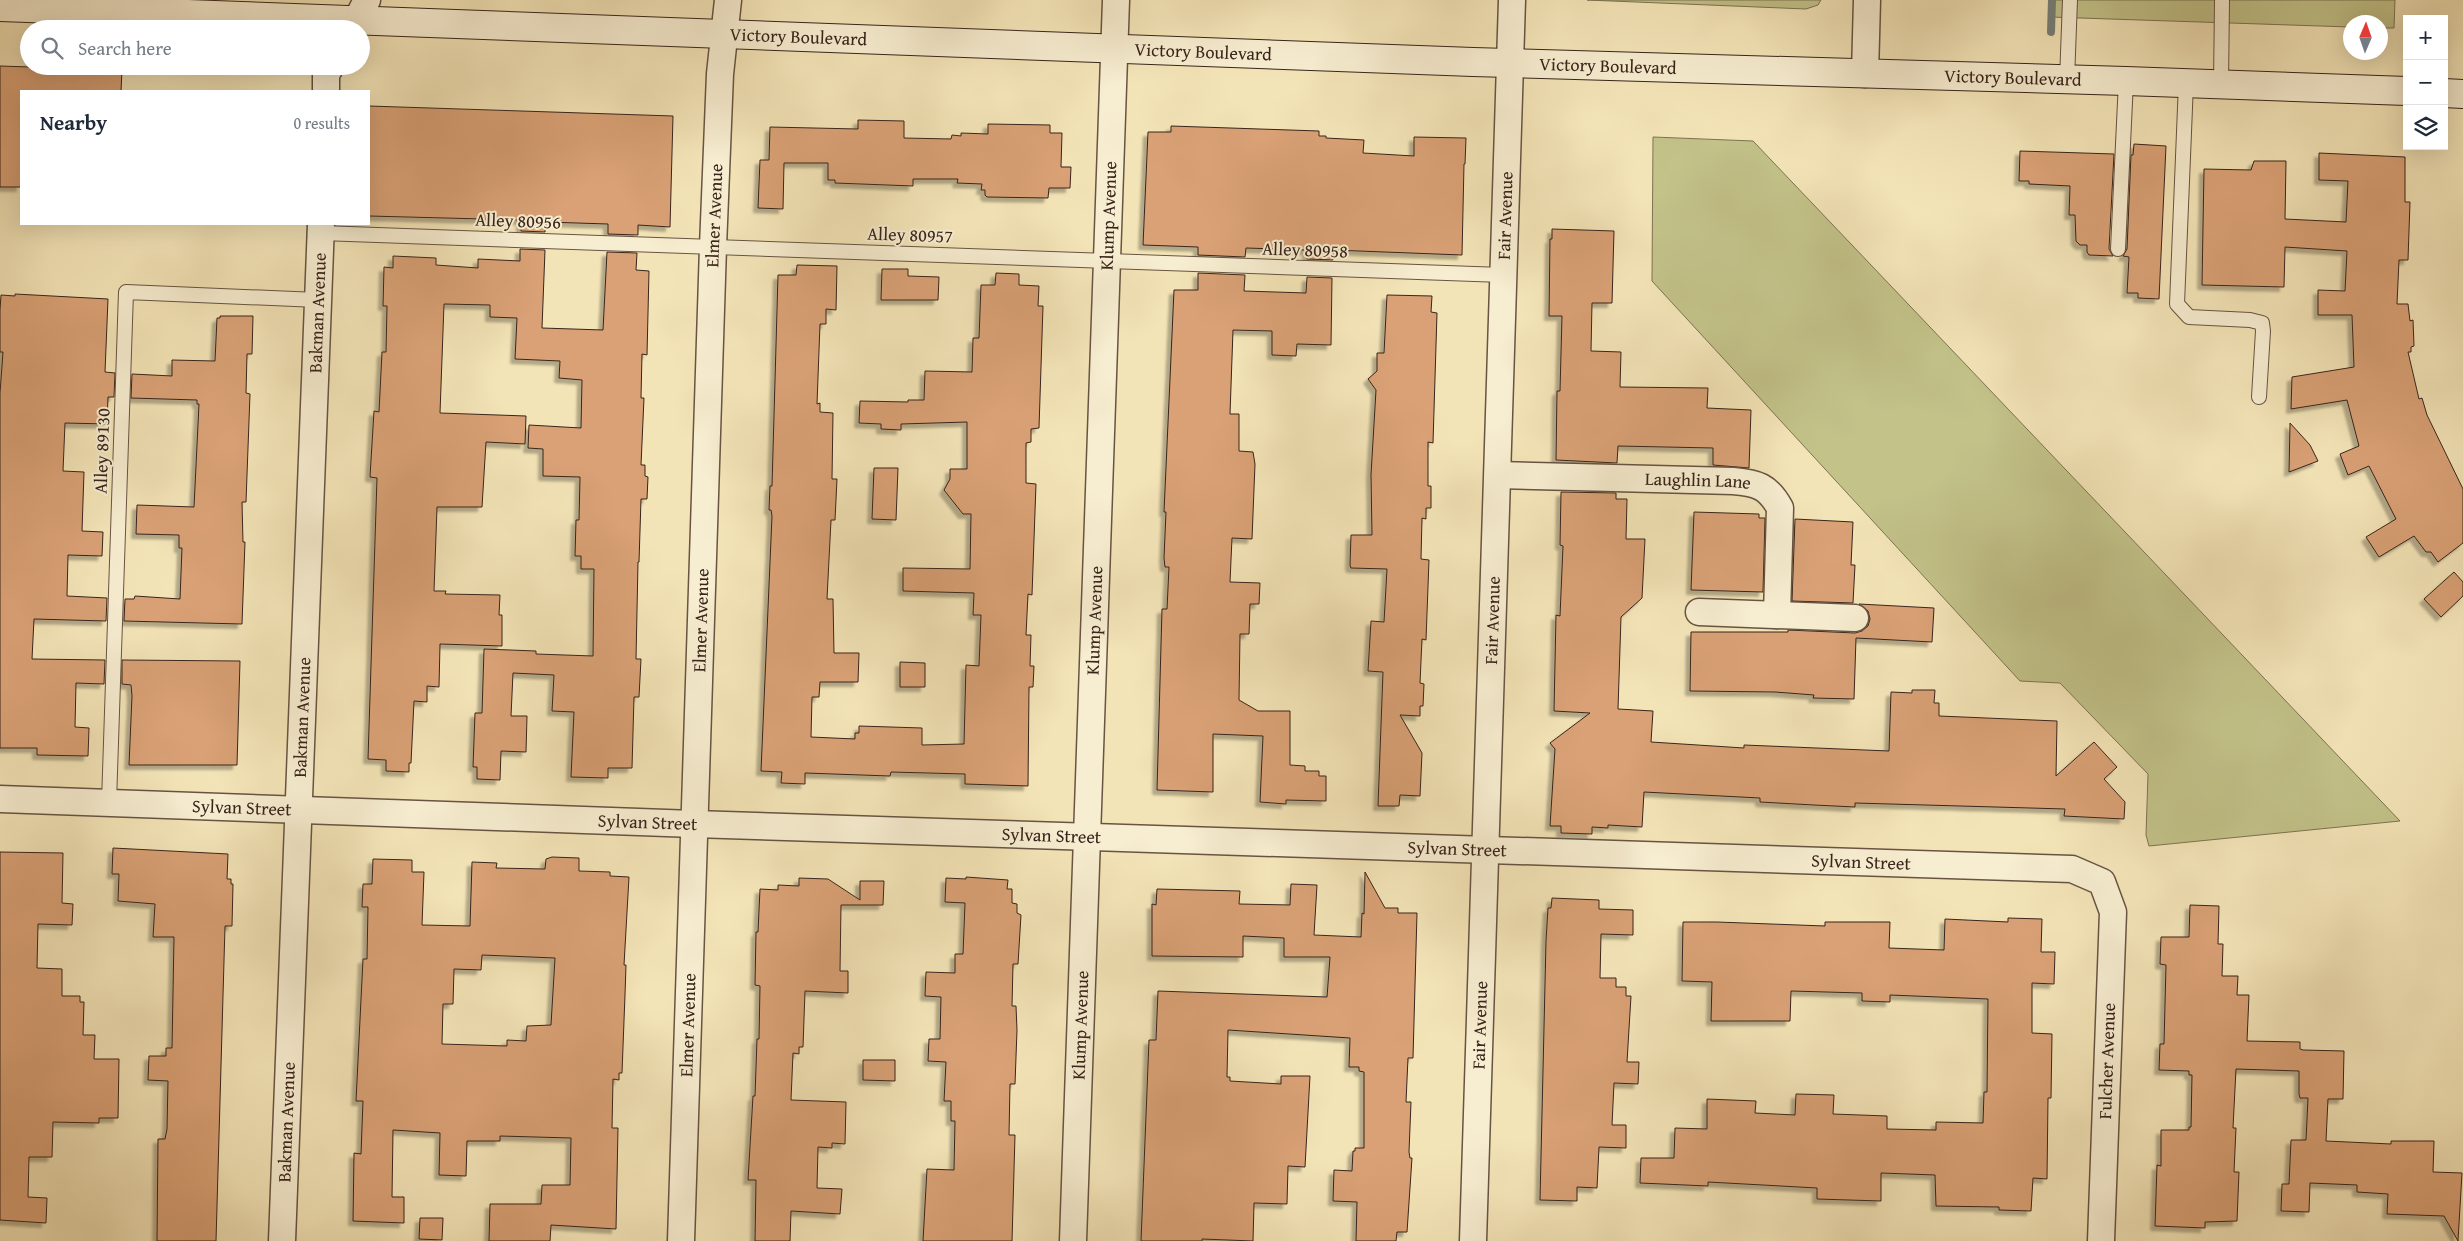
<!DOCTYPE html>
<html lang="en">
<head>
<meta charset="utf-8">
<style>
  body { margin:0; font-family:"Gentium Book Plus",serif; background:#f6f6f7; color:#1f2937 }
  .controls { position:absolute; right:15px; top:15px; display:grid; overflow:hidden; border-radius:0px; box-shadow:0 5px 20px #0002 }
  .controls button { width:45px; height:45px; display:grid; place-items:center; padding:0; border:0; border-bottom:1px solid #e0e1e3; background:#fff; color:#1f2937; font:25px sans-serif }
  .compass { position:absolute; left:2343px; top:15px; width:45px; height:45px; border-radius:50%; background:#fff; box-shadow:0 5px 20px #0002; rotate:2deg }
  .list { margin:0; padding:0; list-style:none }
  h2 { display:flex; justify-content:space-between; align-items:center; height:65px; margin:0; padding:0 20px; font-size:21px }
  h2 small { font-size:16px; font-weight:400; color:#747a83 }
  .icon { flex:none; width:28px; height:28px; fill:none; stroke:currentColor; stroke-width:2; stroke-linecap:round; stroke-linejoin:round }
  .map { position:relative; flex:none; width:2463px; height:1241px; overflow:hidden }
  .search { position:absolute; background:#fff; box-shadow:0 5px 20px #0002; left:20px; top:20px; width:350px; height:55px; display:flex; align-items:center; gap:12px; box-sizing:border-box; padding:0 18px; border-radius:28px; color:#747a83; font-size:19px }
  .panel { position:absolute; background:#fff; box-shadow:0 5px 20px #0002; left:20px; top:90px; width:350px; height:135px; border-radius:0px }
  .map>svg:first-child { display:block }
  .green { fill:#c2c289; stroke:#7d7352 }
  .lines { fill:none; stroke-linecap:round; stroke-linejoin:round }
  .stream { stroke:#767f79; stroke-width:8 }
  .building { fill:#d9a175; stroke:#38241b; fill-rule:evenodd; filter:url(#shadow) }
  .lane-casing { stroke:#675442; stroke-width:16 }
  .street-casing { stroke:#675442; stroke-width:29 }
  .secondary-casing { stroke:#38241b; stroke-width:30 }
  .lane { stroke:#f7edd0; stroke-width:14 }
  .street { stroke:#f7edd0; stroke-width:26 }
  .secondary { stroke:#f7edd0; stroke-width:28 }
  .labels { text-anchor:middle; stroke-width:4; stroke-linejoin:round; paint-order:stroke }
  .street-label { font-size:18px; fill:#38241b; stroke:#f7edd0 }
</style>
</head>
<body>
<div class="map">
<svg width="2463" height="1241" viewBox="0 0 2463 1241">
  <defs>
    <filter id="shadow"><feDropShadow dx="-4.5" dy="4.5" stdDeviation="1" flood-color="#0004"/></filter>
  </defs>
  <rect width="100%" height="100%" fill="#f3e4b7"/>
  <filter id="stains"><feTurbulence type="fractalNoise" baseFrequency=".004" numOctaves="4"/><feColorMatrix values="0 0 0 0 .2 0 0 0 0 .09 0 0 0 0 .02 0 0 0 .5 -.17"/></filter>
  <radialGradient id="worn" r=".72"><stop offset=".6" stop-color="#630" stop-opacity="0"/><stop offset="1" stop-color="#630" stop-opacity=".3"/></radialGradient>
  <g class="green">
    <polygon points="1587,0 1821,0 1818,5 1806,9"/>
    <polygon points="2051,0 2395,0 2394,28 2381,28 2380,22 2350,22 2350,27 2050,17"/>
    <polygon points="1653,137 1753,141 2400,821 2149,846 2146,835 2148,774 2060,683 2020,681 1652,281"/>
  </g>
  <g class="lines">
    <polyline class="stream" points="2051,32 2052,0"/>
  </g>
  <g class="building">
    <polygon points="0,66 122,70 121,91 21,91 21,187 0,187"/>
    <polygon points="369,106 673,116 670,227 638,225 638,235 608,234 608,224 546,222 545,232 521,231 521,220 369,216"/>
    <polygon points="858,120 904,121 904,138 951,139 952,135 961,136 961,133 988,134 988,124 1050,125 1050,133 1062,133 1061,167 1071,167 1070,188 1049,188 1048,198 987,197 985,195 985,190 981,190 982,184 957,183 958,179 913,179 913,186 835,183 835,180 828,180 828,163 784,163 783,209 758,208 760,160 769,160 770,127 858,129"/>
    <polygon points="1171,126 1319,131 1319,136 1326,136 1326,138 1364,140 1363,153 1414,156 1414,137 1466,138 1465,164 1464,164 1462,255 1333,250 1333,260 1307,259 1307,250 1246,248 1245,257 1198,255 1198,247 1143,245 1148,132 1171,132"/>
    <polygon points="2134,144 2166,146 2159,299 2138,298 2138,293 2127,293 2129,257 2123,256 2127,249 2131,155 2133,155"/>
    <polygon points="2020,151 2114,154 2109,249 2113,256 2089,255 2087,252 2087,245 2080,245 2076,241 2075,215 2069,215 2070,186 2029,184 2029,181 2019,181"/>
    <polygon points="2319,153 2405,157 2405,202 2410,202 2408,260 2399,260 2397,304 2408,304 2410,321 2413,320 2414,346 2411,347 2411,352 2408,352 2419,399 2422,398 2427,415 2463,489 2463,543 2438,562 2431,552 2426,552 2414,536 2379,557 2366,537 2396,519 2369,466 2348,475 2340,454 2359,446 2347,400 2291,409 2292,377 2354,367 2352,315 2318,315 2318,290 2345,291 2347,251 2285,247 2284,287 2202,285 2204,169 2251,170 2254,161 2286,161 2285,219 2346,222 2348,181 2319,180"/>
    <polygon points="1552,229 1614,231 1612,303 1592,303 1591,351 1621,352 1620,387 1708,388 1707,408 1751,410 1749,468 1713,465 1713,448 1618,446 1617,463 1556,460 1557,391 1560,391 1562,316 1549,316 1550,239 1552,239"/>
    <polygon points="520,249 545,250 542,328 603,330 607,252 637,253 636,270 649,271 647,355 642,354 641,398 644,398 641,465 645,465 645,476 648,477 647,499 641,499 639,562 638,562 636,659 641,659 639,697 634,697 632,768 608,768 608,778 571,777 574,712 552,711 554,675 513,673 511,716 527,716 526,752 501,751 500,780 477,779 477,767 473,767 475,713 482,713 484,649 536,651 536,654 593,656 594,569 581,569 581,556 575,556 576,520 579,520 580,477 543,476 543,449 528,448 529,425 581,428 582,380 559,378 560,361 515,359 517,318 490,317 490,305 444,304 440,413 526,416 525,444 486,442 482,507 437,507 434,591 446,591 445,594 500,595 499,615 502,615 502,646 440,644 439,687 427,686 427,702 414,701 411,763 409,763 409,772 386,771 386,760 368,759 377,478 370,477 374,411 379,412 382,352 386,352 387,306 383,306 384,267 393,268 393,256 436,258 436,265 478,268 478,259 520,261"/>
    <polygon points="797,265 837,266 836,310 826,309 826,324 820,324 817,404 820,403 820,412 833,413 832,479 837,479 835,520 831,520 827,599 833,599 834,653 859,653 858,682 820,682 819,697 812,697 811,737 855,739 855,733 859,733 859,726 922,728 922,745 964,744 966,665 979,666 981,615 973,615 974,593 903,591 903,568 970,569 971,514 963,514 944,490 950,479 950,469 967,469 967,422 901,424 901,430 881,429 881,424 859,423 860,401 908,402 908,400 924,400 925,371 972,372 973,338 979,338 981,285 995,285 996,273 1019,274 1019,285 1039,286 1038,306 1043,306 1039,428 1031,429 1031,442 1026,443 1026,483 1036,484 1032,595 1028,594 1026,635 1031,635 1030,666 1034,666 1033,687 1029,687 1028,786 965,784 965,774 891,772 890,776 805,773 805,784 781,783 782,772 761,771 772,516 771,510 769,510 770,486 772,486 778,275 796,275"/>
    <polygon points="882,269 908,269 908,276 939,277 938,300 881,300"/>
    <polygon points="1198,273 1245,275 1244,291 1306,293 1307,277 1332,278 1331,345 1297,344 1296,356 1272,355 1272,331 1233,330 1230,414 1239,414 1239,451 1253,452 1255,464 1252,539 1232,538 1230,582 1260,583 1259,604 1250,604 1249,634 1240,634 1239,700 1258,711 1290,711 1290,765 1305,766 1305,771 1319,771 1319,776 1326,776 1326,801 1286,800 1286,804 1260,802 1263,736 1213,734 1213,792 1157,790 1162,609 1167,609 1169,567 1165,567 1164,558 1166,512 1164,512 1174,290 1198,290"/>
    <polygon points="15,294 108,299 105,372 115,373 114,397 108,397 107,424 65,423 63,471 84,472 82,531 103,532 102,556 68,555 67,596 107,598 106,621 34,619 32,659 105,660 104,684 76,683 75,727 89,728 88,756 37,755 37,748 0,748 0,393 3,352 0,352 0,310 1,295 15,296"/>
    <polygon points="1387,295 1432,296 1431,312 1437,313 1433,443 1428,442 1428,486 1431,486 1431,508 1426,508 1426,519 1422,518 1421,559 1429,560 1426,640 1422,639 1420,683 1424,684 1423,706 1420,706 1420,716 1400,715 1422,753 1420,796 1400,795 1399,806 1378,806 1383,672 1368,671 1371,621 1384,622 1387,569 1351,568 1350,565 1351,535 1372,535 1371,475 1376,390 1368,379 1377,371 1377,353 1384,353"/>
    <polygon points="220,316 253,316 252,354 247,354 246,393 250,394 246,502 242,502 243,542 245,542 242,624 124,621 125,599 134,599 135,596 180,599 182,548 179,548 179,535 136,534 137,505 194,507 199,404 197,404 197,400 131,398 132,374 172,376 172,360 215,361 217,318 220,318"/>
    <polygon points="2290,423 2310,445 2318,461 2289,472"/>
    <polygon points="874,468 898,468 896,520 872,519"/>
    <polygon points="1561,492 1616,493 1616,499 1627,499 1626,539 1645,539 1642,598 1621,617 1618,709 1653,711 1651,742 1744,748 1744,745 1889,751 1891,692 1912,693 1912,690 1935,690 1934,703 1939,703 1939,716 2057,721 2056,776 2094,742 2117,767 2104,779 2125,802 2124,819 2064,816 2065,809 1855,803 1855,807 1814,805 1760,802 1760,798 1644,792 1642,827 1608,825 1608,828 1592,827 1592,834 1561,833 1561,826 1550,826 1555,749 1550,743 1590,713 1554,711 1556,615 1560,616 1563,546 1560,545"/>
    <polygon points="1694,512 1759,514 1759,518 1765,518 1763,592 1691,590"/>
    <polygon points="1795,519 1853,522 1851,565 1855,565 1853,603 1792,601"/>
    <polygon points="2454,572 2463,582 2463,596 2441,617 2424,599"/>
    <polygon points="1859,604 1934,608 1932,642 1856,638 1854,699 1813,698 1814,695 1775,692 1690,691 1691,632 1788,632 1788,630 1855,633 1862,631 1868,626 1870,619 1868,611"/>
    <polygon points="122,660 240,661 237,765 129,765 132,696 131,685 122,684"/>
    <polygon points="900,662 925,663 925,687 900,687"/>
    <polygon points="113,848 228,854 227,879 231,879 231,884 233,884 232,926 225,926 216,1241 157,1241 158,1139 165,1139 167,1129 168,1081 148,1080 149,1056 166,1056 166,1048 172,1048 174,937 153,937 155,904 118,901 119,874 112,874"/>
    <polygon points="0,852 63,853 62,903 73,904 72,925 38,924 37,968 62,969 62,996 80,996 80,1002 84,1002 83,1035 95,1035 94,1059 119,1059 118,1118 99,1118 99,1123 53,1122 52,1157 29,1157 28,1197 47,1198 46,1223 0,1220"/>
    <path d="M552,857L579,858V871L610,872V876L629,877L624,965H626L625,995L622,1073H619V1080L613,1079L612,1128H618L616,1229L551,1225L550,1241H489L490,1204H541L542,1185H570L571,1138L500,1136V1141H467L466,1176L439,1175L440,1133L393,1130L392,1197H404V1223L353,1221L354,1153L361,1154L363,1101H356L363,959H367L368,907H362L363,884H372L373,859L412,860V872H424L422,925L470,926L472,862L497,863L496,868L545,869L546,859ZM482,955L555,958L551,1025L527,1026L526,1041L507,1040V1046L442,1044L443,1004H453L454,969L481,970Z"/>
    <polygon points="1365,872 1385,908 1398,908 1398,913 1417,913 1413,1058 1408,1058 1406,1102 1411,1102 1409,1152 1410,1158 1412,1158 1407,1232 1397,1232 1396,1241 1356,1241 1357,1202 1333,1201 1334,1170 1352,1171 1353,1151 1355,1151 1355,1148 1364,1148 1364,1072 1359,1071 1359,1067 1349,1067 1350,1038 1228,1030 1227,1077 1230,1077 1230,1081 1281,1084 1281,1076 1310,1076 1305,1167 1288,1166 1287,1204 1254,1203 1253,1241 1202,1239 1202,1241 1141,1241 1149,1040 1156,1040 1158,991 1327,997 1330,957 1284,957 1284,938 1243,936 1243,957 1152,956 1152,904 1156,905 1157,889 1240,891 1239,904 1290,905 1291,884 1317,885 1314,935 1361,937 1362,913 1364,914"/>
    <polygon points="966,877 1008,880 1007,889 1012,889 1012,903 1017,904 1017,913 1021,915 1018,964 1013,964 1012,1006 1016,1006 1017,1030 1015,1084 1010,1084 1009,1135 1015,1135 1012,1241 923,1241 927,1169 954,1170 955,1121 951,1121 951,1101 944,1101 946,1062 928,1061 929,1039 940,1039 941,997 925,996 926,972 955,973 955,954 963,954 965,903 945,902 946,878 966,879"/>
    <polygon points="799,878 828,879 860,900 860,881 884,881 883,905 841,905 840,971 848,971 848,993 805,991 803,1047 799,1047 799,1054 793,1053 791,1100 846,1102 845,1144 832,1143 832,1148 818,1147 817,1188 842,1189 840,1214 791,1211 790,1241 755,1241 756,1180 748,1180 753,1096 755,1096 757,1039 759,1039 760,986 755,985 756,932 758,932 760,889 778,890 778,885 799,886"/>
    <polygon points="1552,898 1599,900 1599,909 1633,910 1633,935 1601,934 1600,978 1616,978 1616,987 1626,987 1626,996 1631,996 1627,1062 1639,1062 1638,1084 1614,1083 1612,1125 1626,1125 1626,1148 1599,1147 1597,1188 1577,1187 1577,1201 1540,1200 1546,941 1548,908 1551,908"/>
    <polygon points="2190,905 2219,906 2218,944 2223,944 2222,976 2238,976 2237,995 2249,995 2247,1041 2300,1042 2300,1049 2303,1050 2344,1051 2343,1099 2328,1099 2326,1141 2391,1144 2391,1141 2434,1141 2433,1172 2462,1173 2458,1241 2444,1216 2387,1214 2388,1194 2357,1192 2357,1185 2310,1183 2309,1212 2281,1211 2282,1184 2289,1184 2291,1140 2306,1140 2308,1098 2300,1098 2299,1094 2299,1071 2236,1069 2233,1128 2236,1128 2234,1172 2239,1172 2237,1221 2205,1222 2205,1228 2155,1226 2157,1165 2161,1166 2161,1130 2189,1130 2189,1127 2191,1127 2192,1075 2189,1075 2189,1071 2159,1070 2160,1044 2164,1044 2166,965 2160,964 2161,937 2189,937"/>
    <polygon points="2008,918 2042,919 2041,952 2055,952 2054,984 2032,983 2032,1033 2052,1034 2051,1098 2048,1098 2047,1179 2033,1178 2031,1211 1999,1210 1999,1207 1936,1206 1935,1175 1881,1173 1881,1201 1817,1199 1817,1188 1708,1182 1708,1186 1640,1183 1641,1158 1674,1158 1675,1128 1707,1129 1707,1099 1756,1101 1755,1113 1795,1115 1796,1094 1834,1095 1833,1114 1887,1116 1887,1129 1936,1130 1936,1122 1983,1123 1984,1092 1987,1092 1988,999 1890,995 1890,1002 1862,1001 1862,993 1791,991 1790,1021 1711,1021 1712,982 1682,981 1683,922 1717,922 1825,926 1825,922 1890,922 1889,948 1944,950 1945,919 2008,922"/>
    <polygon points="863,1060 895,1060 895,1081 863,1080"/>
    <polygon points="420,1218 443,1218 442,1240 419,1239"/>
  </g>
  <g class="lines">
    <g class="lane-casing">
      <g id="lane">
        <polyline points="2067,80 2070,0"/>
        <polyline points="2186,83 2177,304 2189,317 2250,320 2262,323 2263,331 2259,397"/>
        <polyline points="2221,84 2222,0"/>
        <polyline points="321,233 1503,275"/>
        <polyline points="2118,249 2126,81"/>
        <polyline points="109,802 126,292 318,300"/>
      </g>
    </g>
    <g class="street-casing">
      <g id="street">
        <polyline points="352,29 367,0"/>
        <polyline points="1865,74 1867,0"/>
        <polyline points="326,91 326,74 331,66"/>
        <path id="s1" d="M1498,475L1733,481C1757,483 1768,486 1780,508L1777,615"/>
        <polyline points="1699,612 1855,618"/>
        <path id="s2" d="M0,799L694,824L2072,869L2102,882L2113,912L2101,1241"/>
        <path id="s3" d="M282,1241L321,224"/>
        <path id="s4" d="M681,1241L713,247L720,74L728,0"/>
        <path id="s5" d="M1073,1241L1116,0"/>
        <path id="s6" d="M1473,1241L1512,0"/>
      </g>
    </g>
    <g class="secondary-casing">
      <g id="secondary">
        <path id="s7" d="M0,7L1473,62L2126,81L2407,91"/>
        <polyline points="2444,93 2463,94"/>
      </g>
    </g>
    <use href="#lane" class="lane"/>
    <use href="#street" class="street"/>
    <use href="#secondary" class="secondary"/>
  </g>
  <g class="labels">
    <g class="street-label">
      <text dy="6" stroke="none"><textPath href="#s7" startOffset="799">Victory Boulevard</textPath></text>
      <text dy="6" stroke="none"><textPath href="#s7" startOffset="1204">Victory Boulevard</textPath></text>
      <text dy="6" stroke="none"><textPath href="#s7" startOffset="1609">Victory Boulevard</textPath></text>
      <text dy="6" stroke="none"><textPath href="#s7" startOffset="2014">Victory Boulevard</textPath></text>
      <text dy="6" stroke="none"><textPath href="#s4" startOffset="1026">Elmer Avenue</textPath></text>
      <text dy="6" stroke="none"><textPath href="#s5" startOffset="1026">Klump Avenue</textPath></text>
      <text dy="6" stroke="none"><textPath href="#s6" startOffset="1026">Fair Avenue</textPath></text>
      <text transform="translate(518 221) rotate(2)" y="6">Alley 80956</text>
      <text transform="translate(910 235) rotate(2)" y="6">Alley 80957</text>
      <text transform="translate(1305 250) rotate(2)" y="6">Alley 80958</text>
      <text dy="6" stroke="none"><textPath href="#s3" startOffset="929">Bakman Avenue</textPath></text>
      <text transform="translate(102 451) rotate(-88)" y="6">Alley 89130</text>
      <text dy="6" stroke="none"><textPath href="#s1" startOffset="200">Laughlin Lane</textPath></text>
      <text dy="6" stroke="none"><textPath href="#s4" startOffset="621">Elmer Avenue</textPath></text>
      <text dy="6" stroke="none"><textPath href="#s5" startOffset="621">Klump Avenue</textPath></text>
      <text dy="6" stroke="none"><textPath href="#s6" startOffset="621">Fair Avenue</textPath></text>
      <text dy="6" stroke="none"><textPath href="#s3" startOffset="524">Bakman Avenue</textPath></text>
      <text dy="6" stroke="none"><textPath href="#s2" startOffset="242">Sylvan Street</textPath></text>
      <text dy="6" stroke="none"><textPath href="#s2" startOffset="648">Sylvan Street</textPath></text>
      <text dy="6" stroke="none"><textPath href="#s2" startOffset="1052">Sylvan Street</textPath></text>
      <text dy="6" stroke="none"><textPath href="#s2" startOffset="1458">Sylvan Street</textPath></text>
      <text dy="6" stroke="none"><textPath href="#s2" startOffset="1862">Sylvan Street</textPath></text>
      <text dy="6" stroke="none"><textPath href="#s4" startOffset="216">Elmer Avenue</textPath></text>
      <text dy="6" stroke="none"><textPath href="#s5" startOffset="216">Klump Avenue</textPath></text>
      <text dy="6" stroke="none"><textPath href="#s6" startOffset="216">Fair Avenue</textPath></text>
      <text transform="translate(2107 1061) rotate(-88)" y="6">Fulcher Avenue</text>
      <text dy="6" stroke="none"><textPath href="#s3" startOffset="119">Bakman Avenue</textPath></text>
    </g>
  </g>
  <rect width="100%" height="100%" filter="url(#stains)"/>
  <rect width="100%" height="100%" fill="url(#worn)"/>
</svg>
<div class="controls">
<button>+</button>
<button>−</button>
<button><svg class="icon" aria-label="layers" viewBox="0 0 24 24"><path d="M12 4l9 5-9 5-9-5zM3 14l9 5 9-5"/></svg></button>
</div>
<svg class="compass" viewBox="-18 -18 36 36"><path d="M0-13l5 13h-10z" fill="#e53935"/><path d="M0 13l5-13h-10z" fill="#747a83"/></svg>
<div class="search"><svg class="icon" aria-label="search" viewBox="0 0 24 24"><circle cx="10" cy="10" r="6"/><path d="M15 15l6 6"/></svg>Search here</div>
<section class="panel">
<h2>Nearby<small>0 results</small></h2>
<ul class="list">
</ul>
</section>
</div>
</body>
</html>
